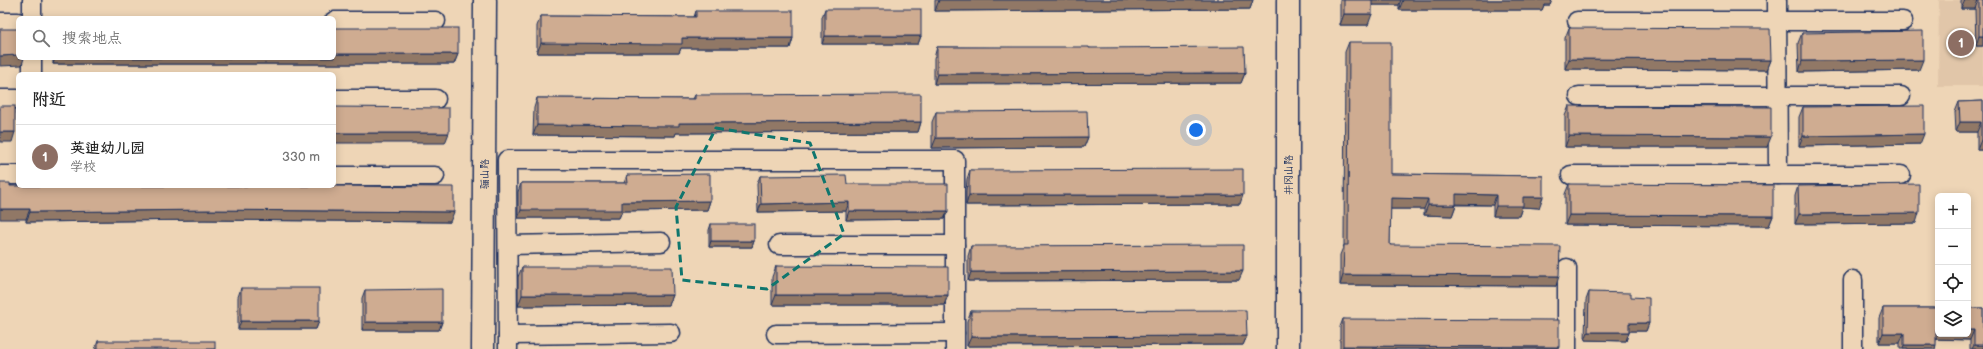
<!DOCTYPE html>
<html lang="zh">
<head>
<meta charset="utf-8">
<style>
  body { margin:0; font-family:"Balsamiq Sans","LXGW WenKai TC",sans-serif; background:#f2f2f2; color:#222 }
  .controls { position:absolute; right:12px; bottom:12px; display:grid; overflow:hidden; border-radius:6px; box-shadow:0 2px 10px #0003 }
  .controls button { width:36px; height:36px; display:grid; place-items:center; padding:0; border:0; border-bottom:1px solid #e0e0e0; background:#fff; color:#222; font:20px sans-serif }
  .you { position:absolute; left:1196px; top:130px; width:14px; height:14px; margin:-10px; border:3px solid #fff; border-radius:50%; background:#1a73e8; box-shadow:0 0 0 6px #1a73e833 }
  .badge { display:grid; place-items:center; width:26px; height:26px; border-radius:50%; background:#d1495b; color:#fff; font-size:13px; font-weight:700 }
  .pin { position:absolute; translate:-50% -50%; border:2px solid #fff; box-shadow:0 1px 4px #0006 }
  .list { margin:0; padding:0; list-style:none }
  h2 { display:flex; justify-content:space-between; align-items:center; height:52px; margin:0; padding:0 16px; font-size:17px }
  h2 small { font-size:13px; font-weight:400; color:#767676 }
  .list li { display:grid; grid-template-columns:26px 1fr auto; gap:12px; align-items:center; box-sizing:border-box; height:64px; padding:0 16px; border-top:1px solid #e0e0e0 }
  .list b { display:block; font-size:15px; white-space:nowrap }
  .list p { margin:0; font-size:13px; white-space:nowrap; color:#767676 }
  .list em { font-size:13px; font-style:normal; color:#767676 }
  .icon { flex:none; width:22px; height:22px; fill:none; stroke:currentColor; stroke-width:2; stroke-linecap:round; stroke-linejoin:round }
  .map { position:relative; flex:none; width:1983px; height:349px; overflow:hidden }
  .search { position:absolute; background:#fff; box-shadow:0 2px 10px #0003; left:16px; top:16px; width:320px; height:44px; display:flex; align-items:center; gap:10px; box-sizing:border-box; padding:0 14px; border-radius:6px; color:#767676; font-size:15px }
  .panel { position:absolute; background:#fff; box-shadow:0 2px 10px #0003; left:16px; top:72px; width:320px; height:116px; border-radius:6px }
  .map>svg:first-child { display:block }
  .built { fill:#e1c6a9 }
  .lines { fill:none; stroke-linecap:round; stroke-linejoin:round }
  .street-casing { stroke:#1b2f5e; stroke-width:21 }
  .secondary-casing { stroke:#1b2f5e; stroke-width:25 }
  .street { stroke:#eed5b6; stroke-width:18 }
  .secondary { stroke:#eed5b6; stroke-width:22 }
  .wall { fill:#b2947d; stroke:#1b2f5e }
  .shaded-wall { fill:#917866; stroke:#1b2f5e }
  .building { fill:#cfac91; stroke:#1b2f5e }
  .marked { fill:none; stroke:#0f766e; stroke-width:3; stroke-dasharray:8 5; stroke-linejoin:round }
  .labels { text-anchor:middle; stroke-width:3; stroke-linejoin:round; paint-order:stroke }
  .street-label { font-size:10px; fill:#1b2f5e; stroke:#eed5b6 }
</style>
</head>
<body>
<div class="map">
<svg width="1983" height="349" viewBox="0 0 1983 349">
  <rect width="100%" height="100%" fill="#eed5b6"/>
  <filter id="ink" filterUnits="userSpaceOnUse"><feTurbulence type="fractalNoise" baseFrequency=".025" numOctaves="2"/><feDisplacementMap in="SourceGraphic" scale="8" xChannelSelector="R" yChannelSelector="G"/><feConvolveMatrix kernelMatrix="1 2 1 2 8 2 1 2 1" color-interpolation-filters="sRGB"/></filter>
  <g filter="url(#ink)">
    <polygon class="built" points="1939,0 1983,0 1983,86 1938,86"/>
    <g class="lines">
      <g class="street-casing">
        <g id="street">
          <polyline points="32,0 32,18"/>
          <polyline points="1777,0 1778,175"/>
          <polyline points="334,21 436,21"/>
          <polyline points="1577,21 1903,21"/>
          <polyline points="0,22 18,22"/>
          <polyline points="32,58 32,74"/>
          <polyline points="1579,96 1901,96"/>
          <polyline points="0,99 18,99"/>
          <polyline points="334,99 436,99"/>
          <polyline points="0,175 18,175"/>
          <polyline points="1571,175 1901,175"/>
          <polyline points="334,176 435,176"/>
          <polyline points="508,245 661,242"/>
          <polyline points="779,245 955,245"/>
          <polyline points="1853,280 1853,349"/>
          <polyline points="776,334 955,333"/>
          <polyline points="508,335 671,333"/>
          <polyline points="508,349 507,160 955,160 955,349"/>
          <polyline points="1567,349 1567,268"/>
        </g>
      </g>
      <g class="secondary-casing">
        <g id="secondary">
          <polyline points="483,349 485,0"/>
          <polyline points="1288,349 1288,0"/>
        </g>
      </g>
      <use href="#street" class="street"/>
      <use href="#secondary" class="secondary"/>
    </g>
    <g class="wall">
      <polygon points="935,0 1253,0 1250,9 935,11"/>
      <polygon points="1340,0 1552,0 1550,5 1544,5 1542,10 1399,10 1399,5 1372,5 1368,25 1340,25"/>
      <polygon points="1961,0 1983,0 1983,46 1976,46 1975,9 1961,9"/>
      <polygon points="825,9 921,36 918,44 822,44 822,17"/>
      <polygon points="696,11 793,38 790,48 681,48 679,53 537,53 537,26 541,16 694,17"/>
      <polygon points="1569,28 1771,60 1767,70 1565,69 1565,38"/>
      <polygon points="1802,33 1919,70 1799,72 1798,43"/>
      <polygon points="1349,42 1391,174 1543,176 1539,208 1522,207 1519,216 1493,216 1493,205 1456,205 1452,216 1424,215 1424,209 1390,209 1390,245 1556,286 1340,285 1340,255 1344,245 1345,52"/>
      <polygon points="937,47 1089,48 1245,73 1241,83 934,84 934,58"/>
      <polygon points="458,54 454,64 53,64 53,58 334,58"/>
      <polygon points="695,95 921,122 918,132 676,133 675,136 533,135 534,108 537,98 693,99"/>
      <polygon points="1983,101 1983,150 1977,150 1977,132 1956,132 1955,112 1959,102"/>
      <polygon points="1569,106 1767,147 1565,147 1565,116"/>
      <polygon points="1803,107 1920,144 1799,146 1799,117"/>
      <polygon points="936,112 1088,137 1084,147 932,148 932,122"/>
      <polygon points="970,170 1240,204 966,205 966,192 967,179"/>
      <polygon points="627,175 710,201 707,210 622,211 619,218 518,218 518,192 521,183 624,183"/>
      <polygon points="760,176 847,184 948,211 944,219 846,220 846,211 758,212 757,184"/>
      <polygon points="1569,184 1773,216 1769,226 1565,225 1565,194"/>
      <polygon points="10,186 450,222 204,220 26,222 26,219"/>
      <polygon points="1798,186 1916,223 1795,224 1795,196"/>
      <polygon points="711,224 754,241 752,247 709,247 709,230"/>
      <polygon points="971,246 1239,280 968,281 968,256"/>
      <polygon points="776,266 948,295 944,305 772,305 772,277"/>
      <polygon points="522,267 673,295 669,305 518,306 518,277"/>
      <polygon points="241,288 319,321 316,329 238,329 238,297"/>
      <polygon points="365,290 442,322 439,330 362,330 362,298"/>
      <polygon points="1589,292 1631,297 1649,323 1646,331 1629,331 1626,341 1585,340 1586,300"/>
      <polygon points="1883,308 1983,308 1983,349 1970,349 1970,340 1936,339 1935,349 1900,349 1900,343 1879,343 1879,318"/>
      <polygon points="971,311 1247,336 1243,345 967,346 967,321"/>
      <polygon points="1343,319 1558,349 1340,349 1340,327"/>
      <polygon points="98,341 215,349 95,349"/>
    </g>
    <g class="shaded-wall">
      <polygon points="939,0 1253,0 1250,9 935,11"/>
      <polygon points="1370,0 1401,0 1399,5 1368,5"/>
      <polygon points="1403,0 1552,0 1550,5 1544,5 1542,10 1399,10"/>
      <polygon points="1965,0 1978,0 1975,9 1961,9"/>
      <polygon points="1344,14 1372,14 1368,25 1340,25"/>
      <polygon points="825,36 921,36 918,44 822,44"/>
      <polygon points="1979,36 1983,36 1983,46 1976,46"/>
      <polygon points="682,38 793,38 790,48 681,48 679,53 537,53 541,43"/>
      <polygon points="334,54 458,54 454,64 53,64 55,58 334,58"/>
      <polygon points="18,55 18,58 24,58 22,65 0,66 0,56"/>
      <polygon points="1569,59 1771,60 1767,70 1565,69"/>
      <polygon points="1923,60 1919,70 1799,72 1802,61"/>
      <polygon points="1245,73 1241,83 934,84 937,74"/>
      <polygon points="921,122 918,132 676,133 675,136 533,135 537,125 679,123"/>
      <polygon points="1960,122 1981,122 1977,132 1956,132"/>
      <polygon points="0,132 15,132 12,142 0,142"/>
      <polygon points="334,133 449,133 445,143 334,143"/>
      <polygon points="1924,134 1920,144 1799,146 1803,136"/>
      <polygon points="1569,136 1771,137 1767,147 1565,147"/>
      <polygon points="1088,137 1084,147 932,148 936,138"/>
      <polygon points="1981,140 1983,140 1983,150 1977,150"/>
      <polygon points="1456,194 1496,195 1493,205 1452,204"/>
      <polygon points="969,195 1243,195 1240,204 966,205"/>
      <polygon points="1523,197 1543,197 1539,208 1522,207 1519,216 1493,216 1496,206"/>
      <polygon points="1391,198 1428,199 1424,209 1387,209"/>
      <polygon points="710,201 707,210 622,211 619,218 518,218 521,210 622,202"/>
      <polygon points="849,202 846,211 758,212 761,204"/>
      <polygon points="1428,205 1456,205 1452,216 1424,215"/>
      <polygon points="0,209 30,209 26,219 0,219"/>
      <polygon points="208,210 454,212 450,222 204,220 26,222 30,212"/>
      <polygon points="849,211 948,211 944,219 846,220"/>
      <polygon points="1919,213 1916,223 1795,224 1799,214"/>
      <polygon points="1569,215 1773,216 1769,226 1565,225"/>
      <polygon points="711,241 754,241 752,247 709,247"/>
      <polygon points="1243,271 1239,280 968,281 971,272"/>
      <polygon points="1343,275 1559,276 1556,286 1340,285"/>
      <polygon points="522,295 673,295 669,305 518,306"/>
      <polygon points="776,295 948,295 944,305 772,305"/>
      <polygon points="241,321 319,321 316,329 238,329"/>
      <polygon points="365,322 442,322 439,330 362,330"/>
      <polygon points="1629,323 1649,323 1646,331 1626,331"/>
      <polygon points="1936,329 1938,329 1938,334 1968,334 1968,330 1974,330 1970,340 1932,339"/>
      <polygon points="1588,332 1629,332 1626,341 1585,340"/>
      <polygon points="1883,333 1904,333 1900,343 1879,343"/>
      <polygon points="1247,336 1243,345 967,346 971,337"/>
      <polygon points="1904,345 1936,345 1935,349 1903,349"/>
      <polygon points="1974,345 1983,345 1983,349 1972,349"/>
      <polygon points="1343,346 1559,347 1558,349 1342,349"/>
    </g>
    <g class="building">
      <rect x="1344" y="0" width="28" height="14"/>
      <rect x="1979" y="0" width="4" height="36"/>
      <rect x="825" y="9" width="96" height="27"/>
      <polygon points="696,11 793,11 793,38 682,38 682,44 541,43 541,16 696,17"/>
      <rect x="334" y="28" width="124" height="26"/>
      <polygon points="1569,28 1770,29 1771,60 1569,59"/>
      <polygon points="0,29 18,29 18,55 0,56"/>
      <polygon points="1923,31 1923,60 1802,61 1802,33"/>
      <polygon points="1349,42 1391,42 1391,174 1543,176 1543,197 1523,197 1523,206 1496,206 1496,195 1456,194 1456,205 1428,205 1428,199 1391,198 1390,245 1560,246 1559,276 1343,275 1344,245 1348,245"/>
      <polygon points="937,47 1089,47 1089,48 1244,47 1245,73 937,74"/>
      <polygon points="921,94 921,122 679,123 679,126 537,125 537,98 695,99 695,95"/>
      <polygon points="1983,101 1983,140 1981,140 1981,122 1960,122 1959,102"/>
      <rect x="0" y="106" width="15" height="26"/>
      <polygon points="1569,106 1771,107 1771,137 1569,136"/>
      <polygon points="1924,106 1924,134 1803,136 1803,107"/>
      <polygon points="334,107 449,108 449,133 334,133"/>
      <polygon points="1087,111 1088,137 936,138 936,112"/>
      <polygon points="1243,169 1243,195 969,195 969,183 970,170"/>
      <polygon points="710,174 710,201 622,202 622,210 521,210 521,183 628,183 627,175"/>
      <polygon points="846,175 847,184 948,184 948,211 849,211 849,202 761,204 760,176"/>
      <polygon points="0,183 10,183 10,186 334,186 454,187 454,212 208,210 30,212 30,209 0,209"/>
      <polygon points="1569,184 1773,185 1773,216 1569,215"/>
      <polygon points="1919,184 1919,213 1799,214 1798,186"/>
      <rect x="711" y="224" width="43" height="17"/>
      <polygon points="1243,245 1243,271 971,272 971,246"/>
      <polygon points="776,266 948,267 948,295 776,295"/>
      <polygon points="522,267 672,267 673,295 522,295"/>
      <rect x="241" y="288" width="78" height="33"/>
      <polygon points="442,289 442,322 365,322 365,290"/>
      <polygon points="1589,292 1631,293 1631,297 1649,298 1649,323 1629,323 1629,332 1588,332"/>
      <polygon points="1883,308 1938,308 1938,329 1936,329 1936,345 1904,345 1904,333 1883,333"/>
      <polygon points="1968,308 1983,308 1983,345 1974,345 1974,330 1968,330"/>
      <polygon points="1246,310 1247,336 971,337 971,311"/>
      <polygon points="1343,319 1559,320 1559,347 1343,346"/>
      <rect x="98" y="341" width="117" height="8"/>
    </g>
  </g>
  <path class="marked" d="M716,128L810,143L844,234L767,289L682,280L676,207Z"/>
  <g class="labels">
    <g class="street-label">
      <text transform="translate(484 174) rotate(-90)" y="4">骊山路</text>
      <text transform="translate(1288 175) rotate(-90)" y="4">井冈山路</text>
    </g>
  </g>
</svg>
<div class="controls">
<button>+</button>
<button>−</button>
<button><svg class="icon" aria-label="locate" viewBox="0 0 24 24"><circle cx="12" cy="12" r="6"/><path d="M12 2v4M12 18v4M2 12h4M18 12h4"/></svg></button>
<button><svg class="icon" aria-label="layers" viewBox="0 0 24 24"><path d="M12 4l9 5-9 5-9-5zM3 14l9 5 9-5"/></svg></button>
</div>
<div class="you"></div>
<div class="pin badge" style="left:1961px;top:43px;background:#8d6e63">1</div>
<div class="search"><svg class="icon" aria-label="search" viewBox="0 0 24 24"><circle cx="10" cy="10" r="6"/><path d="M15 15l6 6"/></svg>搜索地点</div>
<section class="panel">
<h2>附近<small></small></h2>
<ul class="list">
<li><span class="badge" style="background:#8d6e63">1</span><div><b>英迪幼儿园</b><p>学校</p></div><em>330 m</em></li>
</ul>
</section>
</div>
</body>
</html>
